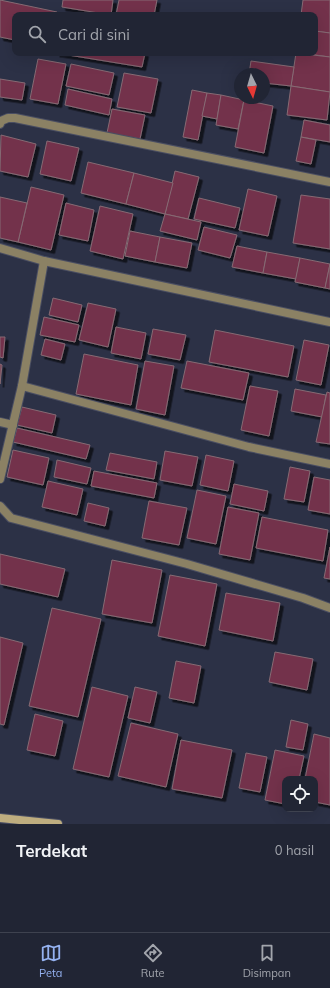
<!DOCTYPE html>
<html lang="id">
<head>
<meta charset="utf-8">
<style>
  body { margin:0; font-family:Mulish,sans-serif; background:#292d3c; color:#f1f3f6 }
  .controls { position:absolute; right:12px; bottom:12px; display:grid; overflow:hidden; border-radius:8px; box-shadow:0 4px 16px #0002 }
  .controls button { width:36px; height:36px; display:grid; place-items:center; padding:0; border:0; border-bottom:1px solid #3e424f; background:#212534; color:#f1f3f6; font:20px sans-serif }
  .compass { position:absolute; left:234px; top:68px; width:36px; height:36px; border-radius:50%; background:#212534; box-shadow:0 4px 16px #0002; rotate:175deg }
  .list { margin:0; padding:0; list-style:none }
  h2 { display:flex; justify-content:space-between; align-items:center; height:52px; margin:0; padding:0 16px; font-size:17px }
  h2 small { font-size:13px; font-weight:400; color:#a2a5ac }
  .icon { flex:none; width:22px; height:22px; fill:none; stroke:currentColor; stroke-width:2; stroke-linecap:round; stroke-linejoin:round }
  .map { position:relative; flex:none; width:330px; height:824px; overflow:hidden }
  .search { position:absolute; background:#212534; box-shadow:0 4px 16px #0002; left:12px; right:12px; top:12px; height:44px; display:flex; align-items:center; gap:10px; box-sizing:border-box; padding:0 14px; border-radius:8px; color:#a2a5ac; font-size:15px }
  .sheet { height:108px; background:#212534 }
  nav { display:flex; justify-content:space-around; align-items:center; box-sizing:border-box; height:56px; border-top:1px solid #3e424f; background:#212534; font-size:11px; color:#a2a5ac }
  nav a { display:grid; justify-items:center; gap:2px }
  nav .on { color:#95b2f1 }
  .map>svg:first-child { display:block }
  .building { fill:#73324c; stroke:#866a73; filter:url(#shadow) }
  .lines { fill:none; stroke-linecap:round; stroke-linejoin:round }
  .street-casing { stroke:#4a4e62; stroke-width:10 }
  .secondary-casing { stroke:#4a4e62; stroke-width:10 }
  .street { stroke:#8b8164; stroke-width:8 }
  .secondary { stroke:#bead7f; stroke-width:8 }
</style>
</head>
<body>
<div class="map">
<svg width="330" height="824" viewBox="0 0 330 824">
  <defs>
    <filter id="shadow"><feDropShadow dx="3.5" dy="3.5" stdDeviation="0" flood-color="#0009"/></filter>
  </defs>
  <rect width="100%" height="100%" fill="#2c3146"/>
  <g class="building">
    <polygon points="0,0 57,12 57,15 15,15 15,40 0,37"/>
    <polygon points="63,0 113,0 111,15 62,7"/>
    <polygon points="119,0 157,0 154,15 116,15"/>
    <polygon points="303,0 330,0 330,33 315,31 315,15 301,15"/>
    <polygon points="315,31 330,33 330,57 301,53 315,53"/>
    <polygon points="56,53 145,53 142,67"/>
    <polygon points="296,53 330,57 330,92 291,86"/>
    <polygon points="38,59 66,64 58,104 30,99"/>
    <polygon points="251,61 294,67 291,86 264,83 264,74 249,74"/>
    <polygon points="71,64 114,73 109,95 66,86"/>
    <polygon points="124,73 158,79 151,113 117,107"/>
    <polygon points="0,79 25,83 22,100 0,97"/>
    <polygon points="291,86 330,92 327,120 287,115"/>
    <polygon points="68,89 112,99 109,115 65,105"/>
    <polygon points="192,90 207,93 198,140 183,137"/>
    <polygon points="207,93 221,95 217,119 202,116"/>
    <polygon points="221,95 244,100 238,129 216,125"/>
    <polygon points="244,100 273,106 264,153 235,147"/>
    <polygon points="112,109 145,115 140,139 107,133"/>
    <polygon points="304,120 330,125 330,142 301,137"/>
    <polygon points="1,135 36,144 28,177 0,171"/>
    <polygon points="301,137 316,140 311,164 296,161"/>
    <polygon points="47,141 79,148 71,181 40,174"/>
    <polygon points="88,162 134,173 126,204 81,193"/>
    <polygon points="175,171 199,177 188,219 165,214"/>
    <polygon points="134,173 173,183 165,214 126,204"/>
    <polygon points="31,187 64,195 51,250 18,242"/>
    <polygon points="248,189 277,196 268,236 239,230"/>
    <polygon points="301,195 330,199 330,249 293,243"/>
    <polygon points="0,197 27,203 18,242 0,238"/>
    <polygon points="199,198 240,208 235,228 194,219"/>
    <polygon points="66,203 94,210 88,241 59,235"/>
    <polygon points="100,206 133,214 123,259 90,251"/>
    <polygon points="165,214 201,222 197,240 160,231"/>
    <polygon points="204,227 237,235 230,258 198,250"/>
    <polygon points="130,231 160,237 155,262 125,256"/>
    <polygon points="160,237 192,243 187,268 155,262"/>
    <polygon points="237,246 267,252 263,273 232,267"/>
    <polygon points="267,252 300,258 296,279 263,273"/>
    <polygon points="300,258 330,264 325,288 295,282"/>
    <polygon points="330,264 330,289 325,288"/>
    <polygon points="53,298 82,305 78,322 49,315"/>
    <polygon points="88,303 116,309 108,347 79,340"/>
    <polygon points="44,317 79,325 75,342 40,335"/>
    <polygon points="116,327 146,333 141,359 111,353"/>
    <polygon points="153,329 186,335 180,360 148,354"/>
    <polygon points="215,330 294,346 288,377 209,362"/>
    <polygon points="0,337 5,337 3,358 0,357"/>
    <polygon points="45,339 65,344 61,360 41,355"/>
    <polygon points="304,340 329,345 321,385 296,380"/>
    <polygon points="84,354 138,365 131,405 76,394"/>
    <polygon points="145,361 174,366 165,415 136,409"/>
    <polygon points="187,361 249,373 243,400 181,388"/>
    <polygon points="0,364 2,365 0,384"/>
    <polygon points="250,386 278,391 269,436 241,430"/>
    <polygon points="295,389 326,395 322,417 291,411"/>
    <polygon points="327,392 330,393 330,444 316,442"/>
    <polygon points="22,407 56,415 52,433 17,425"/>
    <polygon points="17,428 90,445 86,459 13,442"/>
    <polygon points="13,450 49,458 43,485 7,477"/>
    <polygon points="165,451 198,457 192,486 160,480"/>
    <polygon points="110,453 157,462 154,479 106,470"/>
    <polygon points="206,455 234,461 228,491 200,485"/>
    <polygon points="57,460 91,468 87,484 54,477"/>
    <polygon points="290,467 310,471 304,502 284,499"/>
    <polygon points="94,471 157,483 154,498 91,486"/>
    <polygon points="314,477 330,480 330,514 308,510"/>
    <polygon points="48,481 83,489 77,515 42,507"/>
    <polygon points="234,484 268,491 264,511 230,504"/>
    <polygon points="197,490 226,496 216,544 187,538"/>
    <polygon points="149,501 187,508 179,545 142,538"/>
    <polygon points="88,503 109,508 105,526 84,521"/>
    <polygon points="228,507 259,513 250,560 219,554"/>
    <polygon points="262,517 328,530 323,561 256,548"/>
    <polygon points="330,547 330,579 324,578"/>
    <polygon points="0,554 65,569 58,597 0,584"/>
    <polygon points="112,560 162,570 152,623 102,614"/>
    <polygon points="170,575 217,584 205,646 158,636"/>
    <polygon points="226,593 280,603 273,641 219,630"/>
    <polygon points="52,608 101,619 78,717 29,706"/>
    <polygon points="0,637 23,643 4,725 0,724"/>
    <polygon points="275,652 313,659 307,690 269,682"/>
    <polygon points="176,661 201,666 194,703 169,698"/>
    <polygon points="92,687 128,696 109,777 73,769"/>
    <polygon points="135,687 157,692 150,723 128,718"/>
    <polygon points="35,714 63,721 55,756 27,750"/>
    <polygon points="291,720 308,724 303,750 286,747"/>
    <polygon points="131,723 178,734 166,787 118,776"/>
    <polygon points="314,734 330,738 330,805 315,802 315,779 305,779"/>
    <polygon points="181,740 232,750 222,798 172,789"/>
    <polygon points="275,750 304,756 299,779 285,779 285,804 265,800"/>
    <polygon points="246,753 267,757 260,792 239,788"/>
  </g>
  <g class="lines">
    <g class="street-casing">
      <g id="street">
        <polyline points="0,124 1,121 8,118 15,118 330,182"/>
        <polyline points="0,248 44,261 330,322"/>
        <polyline points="22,386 249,447 330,464"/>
        <polyline points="0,422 13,425"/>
        <polyline points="0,479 22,386 44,261"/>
        <polyline points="0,506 11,518 187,564 303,598 330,608"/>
      </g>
    </g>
    <g class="secondary-casing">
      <polyline id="secondary" points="0,818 58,824"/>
    </g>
    <use href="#street" class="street"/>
    <use href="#secondary" class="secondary"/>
  </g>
</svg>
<div class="controls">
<button><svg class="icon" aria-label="locate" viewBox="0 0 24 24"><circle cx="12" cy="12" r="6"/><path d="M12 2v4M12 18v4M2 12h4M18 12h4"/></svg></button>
</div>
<svg class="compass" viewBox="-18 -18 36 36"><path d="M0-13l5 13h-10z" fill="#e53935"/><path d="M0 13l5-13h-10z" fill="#a2a5ac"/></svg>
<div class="search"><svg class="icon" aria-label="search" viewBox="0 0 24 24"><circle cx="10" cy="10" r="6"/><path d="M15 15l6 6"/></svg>Cari di sini</div>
</div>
<section class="sheet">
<h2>Terdekat<small>0 hasil</small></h2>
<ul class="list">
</ul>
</section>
<nav>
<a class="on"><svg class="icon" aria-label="map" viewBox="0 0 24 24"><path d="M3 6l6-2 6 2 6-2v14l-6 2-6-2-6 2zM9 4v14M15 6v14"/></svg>Peta</a>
<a><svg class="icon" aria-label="directions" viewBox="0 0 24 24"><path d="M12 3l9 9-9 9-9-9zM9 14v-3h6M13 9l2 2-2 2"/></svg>Rute</a>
<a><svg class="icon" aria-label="saved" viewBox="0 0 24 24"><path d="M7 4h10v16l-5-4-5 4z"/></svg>Disimpan</a>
</nav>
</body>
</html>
